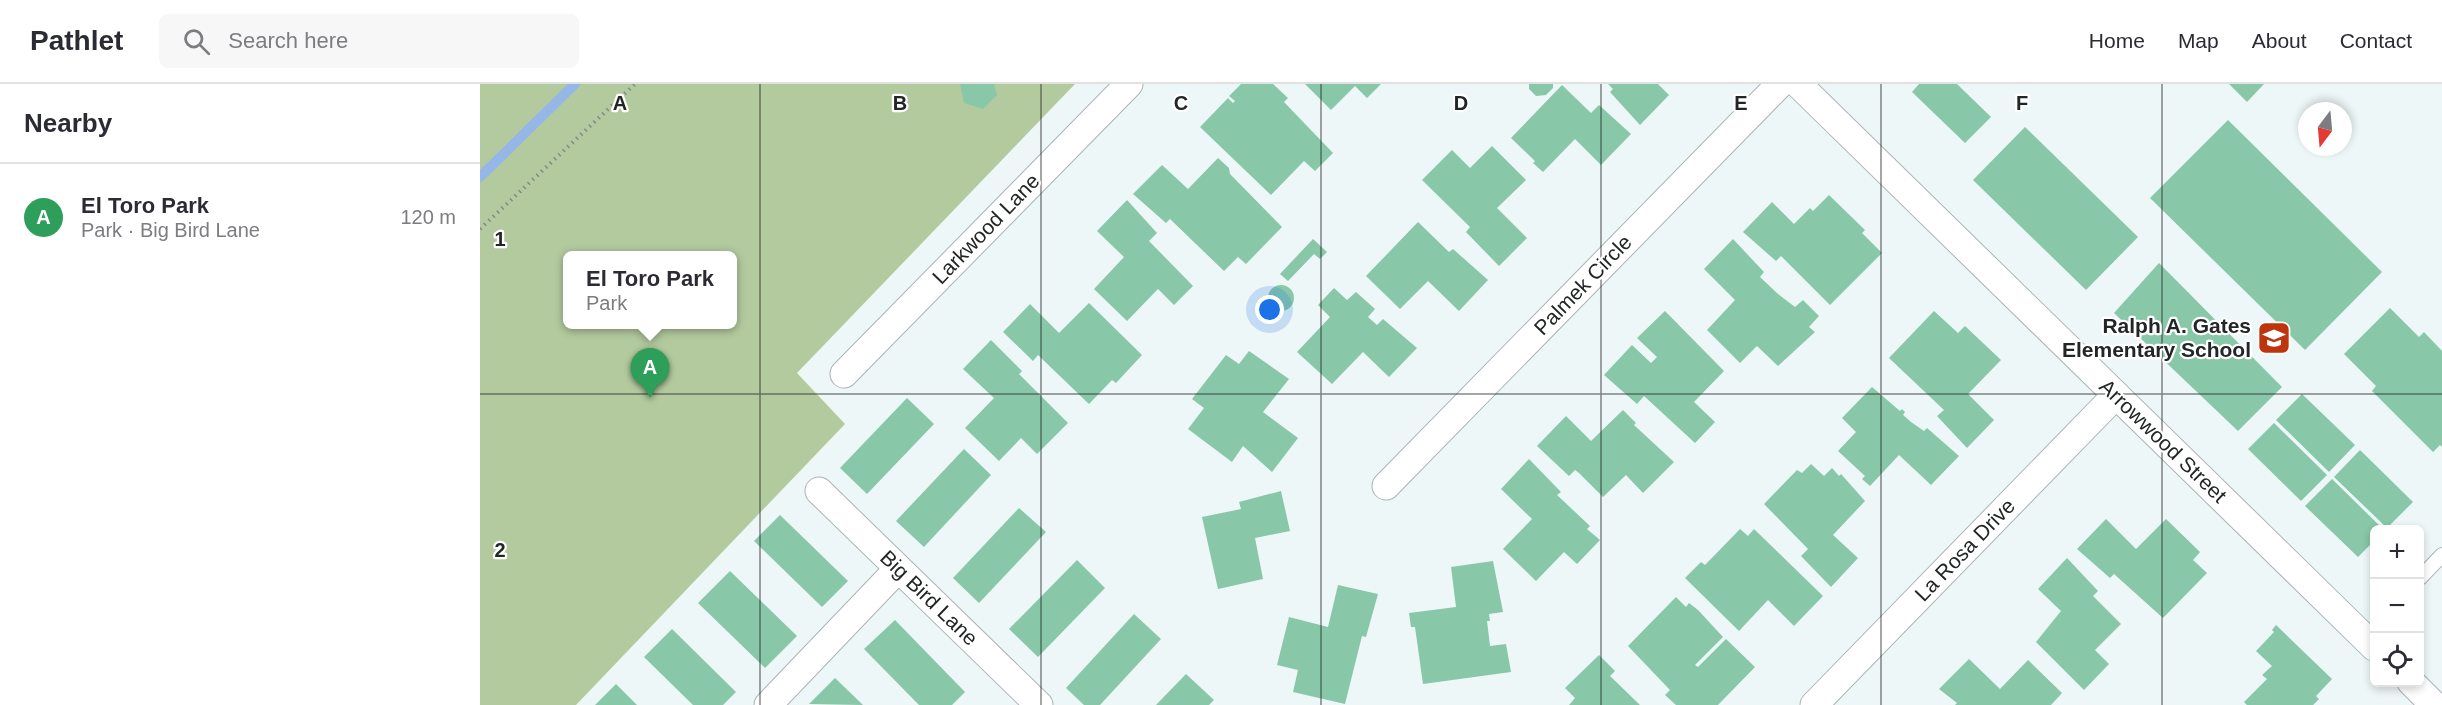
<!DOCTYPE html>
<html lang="en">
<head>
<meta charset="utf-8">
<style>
  body { margin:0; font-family:Arial,sans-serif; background:#f7f7f7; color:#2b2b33 }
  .controls { position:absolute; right:18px; bottom:18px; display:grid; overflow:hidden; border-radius:9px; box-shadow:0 3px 9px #0003 }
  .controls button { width:54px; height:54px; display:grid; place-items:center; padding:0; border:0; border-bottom:2px solid #e1e1e2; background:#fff; color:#2b2b33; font:30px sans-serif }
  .compass { position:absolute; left:1818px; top:18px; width:54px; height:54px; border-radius:50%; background:#fff; box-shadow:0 3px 9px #0003; rotate:196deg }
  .you { position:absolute; left:790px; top:226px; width:21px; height:21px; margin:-15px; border:4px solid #fff; border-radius:50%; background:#1a73e8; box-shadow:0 0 0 9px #1a73e833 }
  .badge { display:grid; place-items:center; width:39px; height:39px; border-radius:50%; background:#be340c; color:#fff; font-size:20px; font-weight:700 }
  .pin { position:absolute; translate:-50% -50px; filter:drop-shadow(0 2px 3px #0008) }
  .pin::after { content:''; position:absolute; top:32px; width:21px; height:18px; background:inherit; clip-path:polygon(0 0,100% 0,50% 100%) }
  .popup { position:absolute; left:83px; top:167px; width:174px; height:78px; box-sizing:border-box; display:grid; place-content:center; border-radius:9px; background:#fff; filter:drop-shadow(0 2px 4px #0005); font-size:20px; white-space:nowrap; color:#7c7c81 }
  .popup b { font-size:22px; color:#2b2b33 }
  .popup::after { content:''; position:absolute; left:50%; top:100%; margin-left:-12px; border:12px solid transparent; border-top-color:#fff }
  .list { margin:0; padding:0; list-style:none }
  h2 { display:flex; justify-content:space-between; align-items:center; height:78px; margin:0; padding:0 24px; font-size:26px }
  h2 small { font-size:20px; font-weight:400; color:#7c7c81 }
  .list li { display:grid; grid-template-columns:39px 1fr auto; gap:18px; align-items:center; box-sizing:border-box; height:108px; padding:0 24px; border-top:2px solid #e1e1e2 }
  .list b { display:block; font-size:22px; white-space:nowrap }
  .list p { margin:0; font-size:20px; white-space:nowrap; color:#7c7c81 }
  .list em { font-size:20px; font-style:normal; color:#7c7c81 }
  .icon { flex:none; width:33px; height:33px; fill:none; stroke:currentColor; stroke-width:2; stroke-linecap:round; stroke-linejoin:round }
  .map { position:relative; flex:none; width:1962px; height:621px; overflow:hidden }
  header { display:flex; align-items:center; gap:36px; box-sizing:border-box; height:84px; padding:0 30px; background:#fff; border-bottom:2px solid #e1e1e2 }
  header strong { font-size:28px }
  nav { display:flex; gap:33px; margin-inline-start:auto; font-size:21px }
  .search { width:420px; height:54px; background:#f7f7f7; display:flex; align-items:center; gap:15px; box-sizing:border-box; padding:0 21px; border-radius:9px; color:#7c7c81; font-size:22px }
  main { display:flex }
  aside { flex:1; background:#fff }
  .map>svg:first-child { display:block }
  .green { fill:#b3ca9e; fill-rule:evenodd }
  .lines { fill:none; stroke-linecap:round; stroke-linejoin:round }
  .stream { stroke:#95b7e8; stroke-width:10 }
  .building { fill:#88c7a8 }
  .service-casing { stroke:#abb4b4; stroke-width:16 }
  .minor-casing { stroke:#abb4b4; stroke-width:29 }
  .path { stroke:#848a8a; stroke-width:4; stroke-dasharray:1.5 4.5; stroke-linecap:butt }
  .service { stroke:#fff; stroke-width:14 }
  .minor { stroke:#fff; stroke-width:27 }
  .grid { fill:none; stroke:#232626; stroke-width:1.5; stroke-opacity:0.55 }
  .labels { text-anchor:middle; stroke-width:4.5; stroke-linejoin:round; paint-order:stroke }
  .street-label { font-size:21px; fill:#232626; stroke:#fff }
  .poi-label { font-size:21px; font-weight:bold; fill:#232626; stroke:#fff; text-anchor:end }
  .grid-label { font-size:20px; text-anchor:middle; font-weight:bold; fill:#232626; stroke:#fff; stroke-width:4.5; stroke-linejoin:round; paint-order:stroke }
</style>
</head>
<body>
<header>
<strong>Pathlet</strong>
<div class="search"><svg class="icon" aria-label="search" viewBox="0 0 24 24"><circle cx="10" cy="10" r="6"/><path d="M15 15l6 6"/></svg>Search here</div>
<nav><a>Home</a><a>Map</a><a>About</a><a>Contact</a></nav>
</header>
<main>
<aside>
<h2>Nearby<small></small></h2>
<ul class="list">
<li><span class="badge" style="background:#2e9e5b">A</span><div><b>El Toro Park</b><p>Park · Big Bird Lane</p></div><em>120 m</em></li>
</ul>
</aside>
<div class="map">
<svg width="1962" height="621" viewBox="0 0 1962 621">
  <rect width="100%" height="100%" fill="#eef7f7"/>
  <path class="green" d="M0,0H595L317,289L365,340L96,621H0ZM88,172H252V240H88Z"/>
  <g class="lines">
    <polyline class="stream" points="0,93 95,0"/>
  </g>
  <g class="building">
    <polygon points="480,0 514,0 517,11 503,25 484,19"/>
    <polygon points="761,0 793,0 808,14 804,18 853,69 835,87 824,77 791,111 720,43 748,14 753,19 755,17 749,12"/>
    <polygon points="825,0 901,0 887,14 875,2 851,26"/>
    <polygon points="1049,0 1073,0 1073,4 1066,11 1056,12 1049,5"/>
    <polygon points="1128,0 1178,0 1189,11 1160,41 1130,8 1133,5"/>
    <polygon points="1439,0 1477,0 1511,33 1485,59 1432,8"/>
    <polygon points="1749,0 1784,0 1767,18"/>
    <polygon points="1082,1 1111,29 1119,21 1151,50 1121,81 1095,55 1063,88 1053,79 1055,77 1031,54"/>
    <polygon points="1748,36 1902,188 1825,266 1670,114"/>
    <polygon points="1545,43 1658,153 1606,206 1493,96"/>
    <polygon points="1012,62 1046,96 1017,124 1047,154 1019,182 986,148 990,143 942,96 972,66 990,84"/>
    <polygon points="738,74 749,84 750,90 802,143 766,180 758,173 744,187 690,135 686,139 653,110 682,81 708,105"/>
    <polygon points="1349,111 1385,146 1382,149 1402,169 1350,221 1301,172 1296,177 1263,148 1292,118 1314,140 1330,124 1333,127"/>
    <polygon points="647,116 677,149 669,157 713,202 694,221 678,205 647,237 614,205 644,173 617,147"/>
    <polygon points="938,138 969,168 973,165 1008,196 979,227 948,197 920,225 886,192"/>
    <polygon points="833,155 847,168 840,175 834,170 808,197 800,190"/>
    <polygon points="1253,155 1284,188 1280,193 1298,210 1315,223 1323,216 1339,232 1329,243 1335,248 1298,282 1277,262 1260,279 1227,246 1255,216 1224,185"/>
    <polygon points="1679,179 1802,303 1758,347 1634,229"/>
    <circle cx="801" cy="214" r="13"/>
    <polygon points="854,204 867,216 876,208 895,225 888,233 897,241 903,235 937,264 909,293 883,268 852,300 817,268 850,233 838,221"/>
    <polygon points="609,219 662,271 636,299 632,296 609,320 558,271 553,277 523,248 550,220 579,249"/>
    <polygon points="1910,224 1939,253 1944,248 1962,267 1962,363 1960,361 1953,368 1892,307 1896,302 1864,270"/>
    <polygon points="1185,227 1244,287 1214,318 1235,338 1215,359 1164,312 1157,320 1124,291 1152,261 1171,279 1177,273 1157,254"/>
    <polygon points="1454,227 1478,249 1485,242 1521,276 1488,310 1514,336 1487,364 1457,332 1464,326 1409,274"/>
    <polygon points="511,256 542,287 539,290 588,339 557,370 541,354 519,377 485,344 514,314 483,285"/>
    <polygon points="769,267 809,295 783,328 818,354 792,388 763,362 752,378 708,345 724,324 712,315 746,271 759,280"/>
    <polygon points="1392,303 1420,327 1422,325 1425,328 1423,331 1431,338 1444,347 1447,344 1479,372 1451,401 1419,371 1390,402 1382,395 1385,392 1358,367 1376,348 1362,334"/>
    <polygon points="1822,310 1875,361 1849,388 1796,336"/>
    <polygon points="427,314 454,340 387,410 360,384"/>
    <polygon points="1143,326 1156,339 1154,341 1194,378 1163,409 1146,391 1123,413 1099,389 1095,386 1089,392 1057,362 1086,332 1111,357"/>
    <polygon points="1794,339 1847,391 1821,417 1768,365"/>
    <polygon points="484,365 511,391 444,463 416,437"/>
    <polygon points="1880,366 1933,418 1907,444 1854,393"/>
    <polygon points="1049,375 1081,408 1077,411 1110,442 1107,445 1120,456 1097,480 1084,468 1056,497 1023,465 1052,435 1021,405"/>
    <polygon points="1331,380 1344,392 1352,384 1359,392 1361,390 1385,417 1353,451 1378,474 1351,503 1321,472 1328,465 1284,420 1317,386 1322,389"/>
    <polygon points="1852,395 1904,446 1894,446 1894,457 1878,473 1825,422"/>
    <polygon points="801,407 810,447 775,454 783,495 738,505 722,433 761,425 759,418"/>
    <polygon points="539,424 566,448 499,519 473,494"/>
    <polygon points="300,431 368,497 342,523 274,457"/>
    <polygon points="1626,435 1656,465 1686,435 1720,468 1713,476 1727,489 1683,534 1634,490 1630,494 1597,465"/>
    <polygon points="1260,445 1268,452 1274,445 1343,512 1314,542 1288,516 1259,547 1205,494 1221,478 1225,481"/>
    <polygon points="1587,474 1618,507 1613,512 1641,540 1615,566 1629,580 1604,606 1556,558 1581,527 1558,505"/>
    <polygon points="597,476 625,504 558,573 529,545"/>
    <polygon points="1013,477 1023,528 1009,530 1010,537 1007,537 1010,562 1026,560 1031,588 943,600 935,543 931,543 929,529 976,523 971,483"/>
    <polygon points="250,487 317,552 285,584 218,519"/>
    <polygon points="858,501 898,510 886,553 882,552 865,620 813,608 818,586 797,581 809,533 848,543"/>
    <polygon points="1196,513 1206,523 1209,519 1218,526 1243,553 1215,581 1218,583 1246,555 1275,583 1238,621 1196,621 1185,611 1190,606 1148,562"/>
    <polygon points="654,530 681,555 620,621 604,621 586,604"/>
    <polygon points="415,536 485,608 472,621 439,621 384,565"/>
    <polygon points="1796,541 1852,595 1836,612 1839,615 1833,621 1767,621 1764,618 1787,595 1782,591 1792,582 1776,567 1794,548 1792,546"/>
    <polygon points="192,545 256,608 243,621 213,621 164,573"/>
    <polygon points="1119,571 1135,587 1130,592 1160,621 1089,621 1095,614 1085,604"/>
    <polygon points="1489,575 1520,605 1548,576 1582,609 1571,621 1475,621 1477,619 1459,605"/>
    <polygon points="706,590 734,616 729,621 676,621"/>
    <polygon points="355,594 383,621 329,620"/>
    <polygon points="136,600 157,621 115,621"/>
  </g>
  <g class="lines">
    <g class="service-casing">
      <polyline id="service" points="1940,494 1962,471"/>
    </g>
    <g class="minor-casing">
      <g id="minor">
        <polyline points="1318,0 1894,563"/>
        <polyline points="364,290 649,0"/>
        <polyline points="906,402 1300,0"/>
        <polyline points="339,407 559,621"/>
        <polyline points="1931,598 1954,621"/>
        <polyline points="288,621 418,485"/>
        <polyline points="1334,621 1636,311"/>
      </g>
    </g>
    <polyline class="path" points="0,145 155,0"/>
    <use href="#service" class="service"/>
    <use href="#minor" class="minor"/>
  </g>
  <path class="grid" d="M280,0V621M561,0V621M841,0V621M1121,0V621M1401,0V621M1682,0V621M0,310H1962"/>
  <defs>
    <g id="school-square" transform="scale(1.725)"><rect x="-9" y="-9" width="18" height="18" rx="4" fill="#be340c" stroke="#fff"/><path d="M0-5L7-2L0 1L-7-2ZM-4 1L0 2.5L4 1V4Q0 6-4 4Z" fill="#fff"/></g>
  </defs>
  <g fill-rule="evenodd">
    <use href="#school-square" x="1794" y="254"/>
  </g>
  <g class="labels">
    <g class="street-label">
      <text transform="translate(506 145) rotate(-46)" y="7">Larkwood Lane</text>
      <text transform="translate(1103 201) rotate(-46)" y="7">Palmek Circle</text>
      <text transform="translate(1683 357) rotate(44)" y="7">Arrowwood Street</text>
      <text transform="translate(1485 466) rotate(-46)" y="7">La Rosa Drive</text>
      <text transform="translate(449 514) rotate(44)" y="7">Big Bird Lane</text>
    </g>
    <g class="poi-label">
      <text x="1771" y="249">Ralph A. Gates<tspan x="1771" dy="24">Elementary School</tspan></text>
    </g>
  </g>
  <g class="grid-label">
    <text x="140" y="26">A</text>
    <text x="420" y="26">B</text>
    <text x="701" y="26">C</text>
    <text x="981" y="26">D</text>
    <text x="1261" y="26">E</text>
    <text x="1542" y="26">F</text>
    <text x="20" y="162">1</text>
    <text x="20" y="473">2</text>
  </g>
</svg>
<div class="controls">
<button>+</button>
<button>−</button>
<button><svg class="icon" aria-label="locate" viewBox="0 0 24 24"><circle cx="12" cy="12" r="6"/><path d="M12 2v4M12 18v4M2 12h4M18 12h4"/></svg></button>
</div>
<svg class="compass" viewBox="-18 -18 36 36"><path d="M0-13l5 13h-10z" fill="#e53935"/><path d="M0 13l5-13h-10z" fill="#7c7c81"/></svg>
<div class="you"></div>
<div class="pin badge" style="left:170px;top:314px;background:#2e9e5b">A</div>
<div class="popup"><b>El Toro Park</b>Park</div>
</div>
</main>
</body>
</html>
